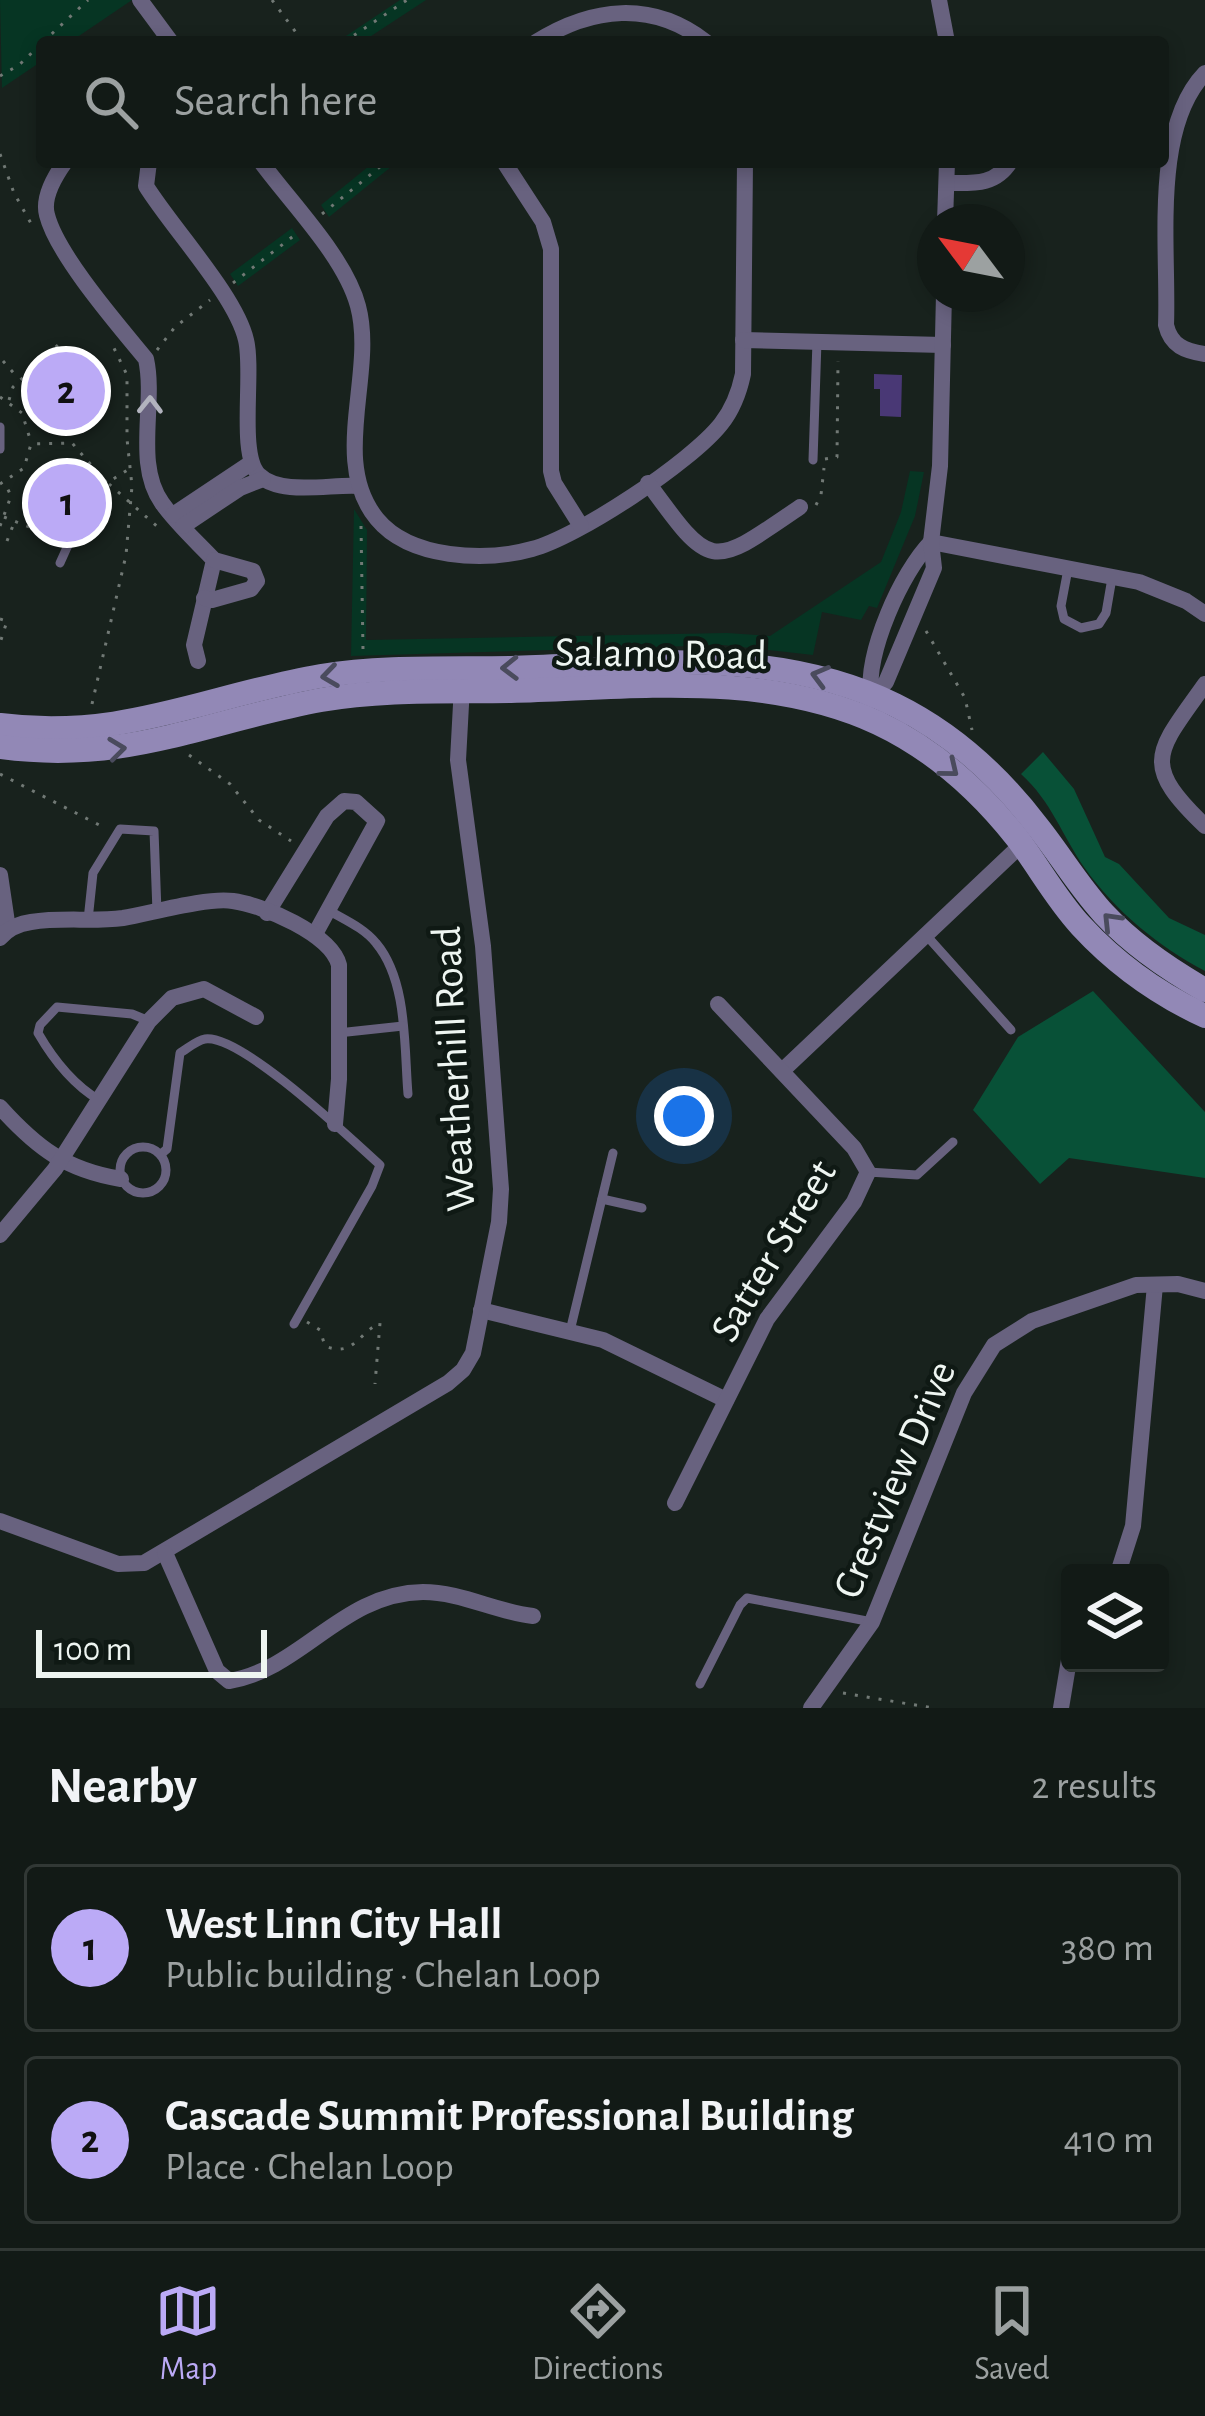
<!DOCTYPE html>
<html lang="en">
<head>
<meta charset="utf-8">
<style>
  body { margin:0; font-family:"Alegreya Sans",sans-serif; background:#1b231f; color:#f1f3f6 }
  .controls { position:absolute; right:36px; bottom:36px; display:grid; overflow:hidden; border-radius:12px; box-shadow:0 6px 18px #0003 }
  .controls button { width:108px; height:108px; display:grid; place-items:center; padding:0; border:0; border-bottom:3px solid #313835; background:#121a16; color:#f1f3f6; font:60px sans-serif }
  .compass { position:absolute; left:917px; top:204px; width:108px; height:108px; border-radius:50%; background:#121a16; box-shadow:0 6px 18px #0003; rotate:302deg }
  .scale { position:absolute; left:36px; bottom:30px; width:231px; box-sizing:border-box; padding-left:12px; border:6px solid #eef5f1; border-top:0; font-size:33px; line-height:42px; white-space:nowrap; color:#eef5f1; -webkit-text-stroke:9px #0f1914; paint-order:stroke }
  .you { position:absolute; left:684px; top:1116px; width:42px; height:42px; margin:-30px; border:9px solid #fff; border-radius:50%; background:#1a73e8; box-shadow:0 0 0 18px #1a73e833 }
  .badge { display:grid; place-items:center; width:78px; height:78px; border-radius:50%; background:#bbaaf6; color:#111; font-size:39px; font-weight:700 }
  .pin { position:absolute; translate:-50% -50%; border:6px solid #fff; box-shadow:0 3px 12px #0006 }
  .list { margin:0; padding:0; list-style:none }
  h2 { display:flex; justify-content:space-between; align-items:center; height:156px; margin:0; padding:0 48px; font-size:51px }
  h2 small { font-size:39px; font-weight:400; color:#9ca1a1 }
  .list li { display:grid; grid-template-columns:78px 1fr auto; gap:36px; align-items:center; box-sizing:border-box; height:168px; margin:0 24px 24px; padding:0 24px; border:3px solid #313835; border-radius:12px }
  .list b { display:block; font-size:45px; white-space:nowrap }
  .list p { margin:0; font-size:39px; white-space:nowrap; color:#9ca1a1 }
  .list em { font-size:39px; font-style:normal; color:#9ca1a1 }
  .icon { flex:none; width:66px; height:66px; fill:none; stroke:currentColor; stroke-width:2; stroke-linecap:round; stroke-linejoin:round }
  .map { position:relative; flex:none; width:1205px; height:1708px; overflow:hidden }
  .search { position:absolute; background:#121a16; box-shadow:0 6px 18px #0003; left:36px; right:36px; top:36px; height:132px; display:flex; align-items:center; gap:30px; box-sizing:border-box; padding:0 42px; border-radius:12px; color:#9ca1a1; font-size:45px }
  .sheet { height:540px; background:#121a16 }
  nav { display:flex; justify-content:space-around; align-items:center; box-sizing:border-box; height:168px; border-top:3px solid #313835; background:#121a16; font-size:33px; color:#9ca1a1 }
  nav a { display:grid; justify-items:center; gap:6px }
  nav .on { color:#bbaaf6 }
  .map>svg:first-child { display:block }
  .green { fill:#063523 }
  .forest { fill:#085137 }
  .water { fill:#493875 }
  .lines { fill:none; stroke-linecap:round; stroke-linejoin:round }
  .path { stroke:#717975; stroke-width:3; stroke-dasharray:3 9; stroke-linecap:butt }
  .lane { stroke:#68627f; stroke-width:9 }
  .street { stroke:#68627f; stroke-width:16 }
  .secondary { stroke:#9288b6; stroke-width:24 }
  .oneway { stroke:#b2b3be }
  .oneway2 { stroke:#4a4b5d }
  .labels { text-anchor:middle; stroke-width:9; stroke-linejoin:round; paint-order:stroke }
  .street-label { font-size:42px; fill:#eef5f1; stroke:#0f1914 }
</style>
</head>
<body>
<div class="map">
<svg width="1205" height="1708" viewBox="0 0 1205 1708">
  <rect width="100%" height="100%" fill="#18221d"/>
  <g class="green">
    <polygon points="0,0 132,0 70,42 42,42 42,61 2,88"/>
    <polygon points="400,0 426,0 362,42 337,42"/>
    <polygon points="374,162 397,162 329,217 321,205"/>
    <polygon points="292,228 300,240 238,286 230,274"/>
    <polygon points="910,471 924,472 915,516 877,608 869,606 861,620 822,612 813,655 723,645 351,656 354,509 367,530 366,640 727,633 770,636 881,562 901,512"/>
  </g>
  <g class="forest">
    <path d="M1043,752L1074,789L1105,857L1119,864L1169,918L1205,935V971C1158,946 1115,911 1084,867C1062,835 1051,801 1021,774Z"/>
    <polygon points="1093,991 1205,1112 1205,1178 1069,1158 1040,1184 973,1110 1018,1037"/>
  </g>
  <polygon class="water" points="874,374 902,375 901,417 880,416 880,389 874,389"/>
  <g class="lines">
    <g class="path">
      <polyline points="272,0 303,42"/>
      <polyline points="43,42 88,0"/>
      <polyline points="344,42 407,0"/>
      <polyline points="0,76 19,65 41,44"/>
      <polyline points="0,154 14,193 33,227"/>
      <polyline points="322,214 386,162"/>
      <polyline points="233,283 296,234"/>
      <polyline points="157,350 175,327 210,300"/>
      <polyline points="3,361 19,379"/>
      <polyline points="0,397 22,413 31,442"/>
      <polyline points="9,400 13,387 59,344"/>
      <polyline points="825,459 837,457 838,361"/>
      <polyline points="0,484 24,468 31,444 72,443 107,483 129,469"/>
      <polyline points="109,484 160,529"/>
      <polyline points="816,505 821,495 824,468"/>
      <polyline points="4,517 57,538"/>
      <polyline points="0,526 11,496 5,483"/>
      <polyline points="361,526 363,650"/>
      <polyline points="7,541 14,523"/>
      <polyline points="0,619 7,621 0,643"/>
      <polyline points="926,631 965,698 972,730"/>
      <polyline points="92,704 126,555 132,486 127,439 127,375 112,344"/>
      <polyline points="189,755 230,784 259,820 291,841"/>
      <polyline points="0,774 105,828"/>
      <path d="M307,1322L320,1330L325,1346C354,1358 359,1332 380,1323L375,1384"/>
      <polyline points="843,1693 933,1708"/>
    </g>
    <g class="lane">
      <polyline points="0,427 0,449"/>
      <polyline points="813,460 817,341"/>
      <polyline points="60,563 69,543 77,535"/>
      <polyline points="1068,569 1061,606 1064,619 1081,628 1099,624 1106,613 1112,578"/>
      <path d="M328,910C345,920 364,928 376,943C408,981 404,1048 408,1094"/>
      <polyline points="88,920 93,873 120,829 154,831 157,912"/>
      <polyline points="926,935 1011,1030"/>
      <polyline points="338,1033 403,1026"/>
      <path d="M99,1100C74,1085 53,1059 38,1033L40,1025L57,1007L132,1014L149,1021"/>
      <circle cx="143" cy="1170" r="23"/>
      <path d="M161,1154L167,1149L180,1053C187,1049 197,1040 205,1039C241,1034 350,1138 380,1165L372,1186L294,1324"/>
      <polyline points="868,1172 917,1175 953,1142"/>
      <polyline points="602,1199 642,1208"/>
      <polyline points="570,1331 613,1153"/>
      <polyline points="700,1684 740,1605 747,1598 872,1622"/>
    </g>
    <g class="street">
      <polyline points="140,0 171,42"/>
      <polyline points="939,0 947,42"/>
      <path d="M536,42C592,7 652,0 706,42"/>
      <path d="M1205,73C1151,129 1169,250 1166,325C1171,346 1185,351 1205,354"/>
      <path d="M65,162C55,176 42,197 47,215C57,255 119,326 146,359C156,404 134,464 162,503C176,523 197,542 214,560L194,645L198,661"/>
      <path d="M149,162L146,186C172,228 236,296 246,340C254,373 238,455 259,475C280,496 331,484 358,486"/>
      <path d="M261,162C291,203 345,257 358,306C376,373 329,461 377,519C410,559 485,562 532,549C578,537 691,462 721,424C733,409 739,393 743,374L745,162"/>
      <polyline points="504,162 543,222 551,249 551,471 554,483 581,526"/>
      <path d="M947,183C972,183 995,186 1010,162"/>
      <polyline points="945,222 947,162"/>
      <polyline points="743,340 943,345"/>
      <path d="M648,483C712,571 710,569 800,507"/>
      <polyline points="173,515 251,463"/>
      <polyline points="183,526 240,488 263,479"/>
      <polyline points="931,542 1139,582 1186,601 1205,614"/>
      <polyline points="204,598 212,600 251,589 257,581 253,571 214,560"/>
      <path d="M1205,684C1157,752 1139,763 1205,826"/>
      <path d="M871,695C866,652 901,573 931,542"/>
      <polyline points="868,701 886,682 934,568 931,542 940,466 944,294"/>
      <polyline points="0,875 8,929"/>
      <polyline points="267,913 327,816 344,801 356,802 377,821 315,934"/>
      <path d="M0,938C8,928 18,924 31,922C62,917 93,922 123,918C152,913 207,897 233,901C263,905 331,934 339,965V1079L335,1124"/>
      <polyline points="782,1071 1021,845"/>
      <path d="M0,1107C37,1148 66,1170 121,1179"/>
      <polyline points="0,1235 55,1169 149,1021 172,998 204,989 256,1017"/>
      <polyline points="481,1310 603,1340 726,1400"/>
      <polyline points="675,1503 767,1319 854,1202 868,1172 854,1148 718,1004"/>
      <polyline points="0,1521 118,1564 144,1563 448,1383 463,1370 473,1353 499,1222 501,1189 483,946 458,760 462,686"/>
      <path d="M165,1553L217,1671L229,1681C302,1669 342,1593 423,1592C461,1592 496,1612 533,1616"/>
      <polyline points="1118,1573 1133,1526 1155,1285"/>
      <polyline points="811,1708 872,1622 964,1393 994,1345 1032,1321 1136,1285 1178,1284 1205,1291"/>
      <polyline points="1061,1708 1070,1654"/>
    </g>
    <g class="secondary">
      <path d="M0,725C122,741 206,696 321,676C383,666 448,669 511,668C641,664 774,646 895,705C952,733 1000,777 1038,827C1061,856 1079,887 1104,914C1133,945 1168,969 1205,990"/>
      <path d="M0,747C127,764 202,722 321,700C383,689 448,692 511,691C634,688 763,670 878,723C933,749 979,790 1017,838C1039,867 1056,899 1081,926C1116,964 1158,994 1205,1016"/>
    </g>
  </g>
  <defs><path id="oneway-chevron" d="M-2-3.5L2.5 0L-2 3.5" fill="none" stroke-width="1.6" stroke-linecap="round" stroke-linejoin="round" transform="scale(3)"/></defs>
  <use class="oneway" href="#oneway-chevron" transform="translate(150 405) rotate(-89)"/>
  <g class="oneway2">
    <use href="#oneway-chevron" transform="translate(510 668) rotate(179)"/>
    <use href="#oneway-chevron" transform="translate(330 676) rotate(172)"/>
    <use href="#oneway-chevron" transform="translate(820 676) rotate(-165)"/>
    <use href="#oneway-chevron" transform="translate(117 749) rotate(-7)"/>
    <use href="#oneway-chevron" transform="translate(950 769) rotate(39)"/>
    <use href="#oneway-chevron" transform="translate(1111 921) rotate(-134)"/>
  </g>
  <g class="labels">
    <g class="street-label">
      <text transform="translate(661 652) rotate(1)" y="15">Salamo Road</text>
      <text transform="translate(452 1069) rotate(-93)" y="15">Weatherhill Road</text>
      <text transform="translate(772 1250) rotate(-59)" y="15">Satter Street</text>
      <text transform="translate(893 1479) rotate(-67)" y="15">Crestview Drive</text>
    </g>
  </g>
</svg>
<div class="controls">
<button><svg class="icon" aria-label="layers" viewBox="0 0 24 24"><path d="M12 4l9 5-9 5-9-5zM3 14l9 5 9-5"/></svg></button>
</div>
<svg class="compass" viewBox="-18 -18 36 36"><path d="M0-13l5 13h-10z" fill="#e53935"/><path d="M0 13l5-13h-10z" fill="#9ca1a1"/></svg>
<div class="scale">100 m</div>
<div class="you"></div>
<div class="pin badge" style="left:67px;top:503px">1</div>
<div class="pin badge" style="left:66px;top:391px">2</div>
<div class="search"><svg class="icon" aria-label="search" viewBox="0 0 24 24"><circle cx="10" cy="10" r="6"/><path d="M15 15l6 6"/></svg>Search here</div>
</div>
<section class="sheet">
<h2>Nearby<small>2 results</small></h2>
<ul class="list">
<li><span class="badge">1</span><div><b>West Linn City Hall</b><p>Public building · Chelan Loop</p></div><em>380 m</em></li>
<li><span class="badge">2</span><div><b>Cascade Summit Professional Building</b><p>Place · Chelan Loop</p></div><em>410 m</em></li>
</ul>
</section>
<nav>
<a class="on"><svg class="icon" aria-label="map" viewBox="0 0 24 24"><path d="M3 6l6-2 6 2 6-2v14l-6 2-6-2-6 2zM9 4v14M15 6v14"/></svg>Map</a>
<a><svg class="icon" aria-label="directions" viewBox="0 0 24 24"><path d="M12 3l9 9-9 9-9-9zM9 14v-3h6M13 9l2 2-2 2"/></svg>Directions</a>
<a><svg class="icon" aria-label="saved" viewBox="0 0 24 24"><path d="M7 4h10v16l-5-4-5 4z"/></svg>Saved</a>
</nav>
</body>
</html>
